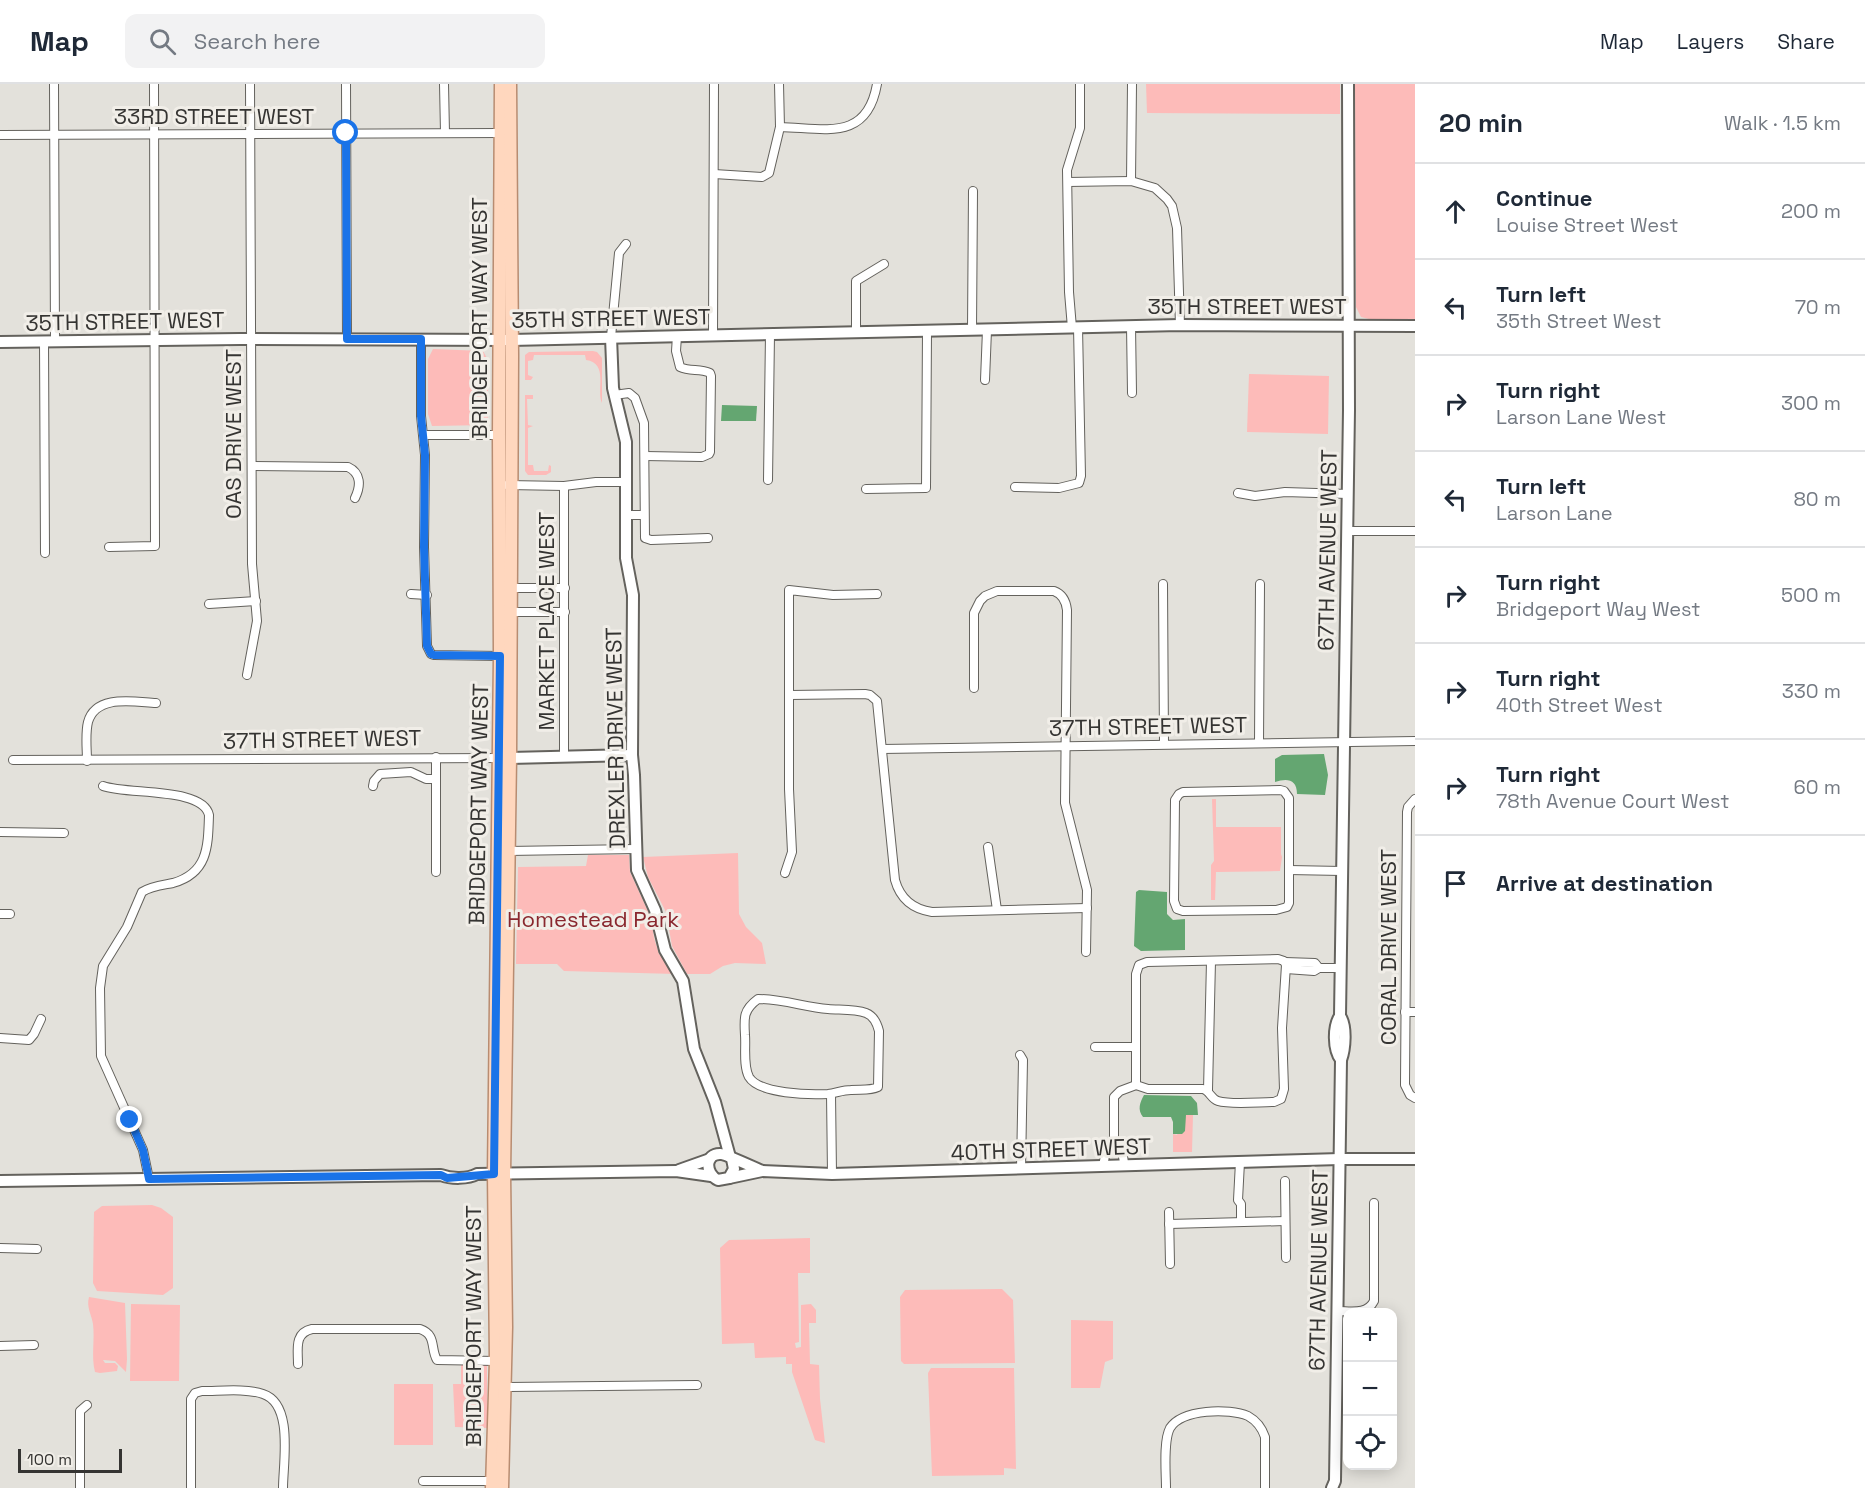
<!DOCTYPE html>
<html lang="en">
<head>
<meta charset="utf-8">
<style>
  body { margin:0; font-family:"Space Grotesk",sans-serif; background:#f2f2f3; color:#1f2937 }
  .controls { position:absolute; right:18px; bottom:18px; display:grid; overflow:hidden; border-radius:12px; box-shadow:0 3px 15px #0003 }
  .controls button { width:54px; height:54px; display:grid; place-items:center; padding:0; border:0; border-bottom:2px solid #e0e1e3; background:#fff; color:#1f2937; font:30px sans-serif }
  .scale { position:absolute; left:18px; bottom:15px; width:104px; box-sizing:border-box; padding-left:6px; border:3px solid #353432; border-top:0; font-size:16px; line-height:21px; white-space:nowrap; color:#353432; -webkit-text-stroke:4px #f1eee8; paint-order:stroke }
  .stop { position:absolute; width:18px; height:18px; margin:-14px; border:4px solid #1a73e8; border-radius:50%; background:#fff }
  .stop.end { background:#1a73e8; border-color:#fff; box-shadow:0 2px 6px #0008 }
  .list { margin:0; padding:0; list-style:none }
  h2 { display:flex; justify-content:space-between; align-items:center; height:78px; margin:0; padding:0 24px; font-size:26px }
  h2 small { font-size:20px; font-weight:400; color:#747a83 }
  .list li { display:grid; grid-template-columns:39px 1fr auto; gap:18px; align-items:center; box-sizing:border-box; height:96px; padding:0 24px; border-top:2px solid #e0e1e3 }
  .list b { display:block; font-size:22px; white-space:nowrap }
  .list p { margin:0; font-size:20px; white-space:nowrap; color:#747a83 }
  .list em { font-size:20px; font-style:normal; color:#747a83 }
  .icon { flex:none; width:33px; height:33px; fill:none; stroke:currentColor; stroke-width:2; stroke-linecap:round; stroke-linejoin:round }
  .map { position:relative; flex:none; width:1415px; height:1404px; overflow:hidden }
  header { display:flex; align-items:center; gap:36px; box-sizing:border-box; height:84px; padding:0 30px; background:#fff; border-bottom:2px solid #e0e1e3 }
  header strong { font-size:28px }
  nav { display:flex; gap:33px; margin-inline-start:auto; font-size:21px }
  .search { width:420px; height:54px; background:#f2f2f3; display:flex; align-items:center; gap:15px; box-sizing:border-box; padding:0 21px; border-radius:12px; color:#747a83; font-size:22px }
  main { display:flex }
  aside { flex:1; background:#fff }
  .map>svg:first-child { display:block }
  .green { fill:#fdbbb9 }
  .water { fill:#64a671 }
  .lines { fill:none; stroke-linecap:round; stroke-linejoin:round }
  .street-casing { stroke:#64625d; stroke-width:10 }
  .secondary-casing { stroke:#64625d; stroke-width:14 }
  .primary-casing { stroke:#b88c71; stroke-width:15 }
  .street { stroke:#fff; stroke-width:8 }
  .secondary { stroke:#fff; stroke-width:10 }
  .primary { stroke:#ffd7be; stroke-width:12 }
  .route { stroke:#1a73e8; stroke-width:8 }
  .labels { text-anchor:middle; stroke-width:6; stroke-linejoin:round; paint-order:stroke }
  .street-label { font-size:22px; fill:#353432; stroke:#f1eee8 }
  .park-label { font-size:22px; fill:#89272e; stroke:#f1eee8 }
</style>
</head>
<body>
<header>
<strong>Map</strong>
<div class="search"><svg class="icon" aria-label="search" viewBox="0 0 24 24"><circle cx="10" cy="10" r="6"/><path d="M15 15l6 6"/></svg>Search here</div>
<nav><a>Map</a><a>Layers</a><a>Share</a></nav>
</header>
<main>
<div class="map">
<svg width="1415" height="1404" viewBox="0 0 1415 1404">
  <rect width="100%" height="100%" fill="#e3e1db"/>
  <g class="green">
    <polygon points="1146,0 1340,0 1340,30 1147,29"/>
    <polygon points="1355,0 1415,0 1415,236 1377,237 1361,233 1356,223"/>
    <polygon points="433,265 483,267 488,276 488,341 432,342 428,330 428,275"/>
    <path d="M593,267L597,268L602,274V319C596,306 609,279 586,276L585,271H534L533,276L528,277V291L533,293L531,296H525V271L529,268Z"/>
    <polygon points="1249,290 1329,292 1328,350 1247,348"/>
    <polygon points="525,311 533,311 533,315 527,315 528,341 533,342 528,344 528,381 533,381 534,387 548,387 549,381 551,382 551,388 546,391 528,391 525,387"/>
    <polygon points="1212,715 1216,715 1216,743 1281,743 1281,770 1282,773 1280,787 1216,788 1215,816 1211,816 1211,781 1214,777"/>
    <polygon points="738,769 739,830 746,843 762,859 766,880 735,879 723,882 710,890 687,890 672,862 666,828 648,793 643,773"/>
    <polygon points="588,771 629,771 630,788 651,834 654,854 659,870 676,890 564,887 557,880 516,880 518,783 586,782"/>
    <polygon points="1186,1031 1193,1031 1192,1068 1173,1068 1173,1050 1177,1051"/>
    <polygon points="152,1121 161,1124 173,1133 173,1204 163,1211 97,1207 93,1199 94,1128 102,1122"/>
    <polygon points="810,1154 810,1189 798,1189 799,1258 795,1259 796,1264 801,1263 801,1221 811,1220 816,1226 816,1239 809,1239 810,1280 819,1281 820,1315 825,1359 815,1356 792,1288 792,1280 786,1280 786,1273 755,1274 754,1259 722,1260 720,1164 729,1156"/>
    <polygon points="1002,1205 1013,1216 1015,1279 904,1280 901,1277 900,1213 905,1206"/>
    <path d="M89,1213L125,1219L127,1275L126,1288L115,1277L103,1276L105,1279H115L118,1282L117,1287L100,1289L95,1288C91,1272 95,1256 93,1240C92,1232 86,1223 89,1213Z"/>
    <polygon points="131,1220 180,1221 179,1297 130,1297"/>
    <polygon points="1071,1236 1113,1237 1113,1275 1105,1278 1100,1304 1071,1304"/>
    <polygon points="461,1279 487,1279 487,1344 455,1343 453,1300 461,1300"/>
    <polygon points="931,1284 1014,1284 1016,1385 1004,1384 1004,1391 932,1392 928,1289"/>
    <rect x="394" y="1300" width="39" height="61"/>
  </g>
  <g class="water">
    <polygon points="722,321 757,322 756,337 721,337"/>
    <path d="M1324,670L1328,691L1325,711L1297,710C1297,695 1287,694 1275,698V675L1282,671Z"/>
    <polygon points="1139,806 1167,808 1167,830 1173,836 1185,835 1185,866 1141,867 1134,862 1136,808"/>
    <path d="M1144,1011L1191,1012L1197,1019L1198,1031H1186L1185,1047L1182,1050H1173V1038L1171,1033H1143C1137,1026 1140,1018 1144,1011Z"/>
  </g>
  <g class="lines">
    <g class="street-casing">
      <g id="street">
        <polyline points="54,0 55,257"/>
        <polyline points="346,0 347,255"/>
        <polyline points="444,0 445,49"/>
        <path d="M780,43C825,44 867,58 877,0"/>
        <polyline points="0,51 501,49"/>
        <polyline points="714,90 762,93 769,89 780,43 779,0"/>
        <polyline points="1131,97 1132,0"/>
        <polyline points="1068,98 1131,97 1155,104 1167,115 1172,122 1177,144 1180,241"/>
        <polyline points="1131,242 1132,309"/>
        <polyline points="1072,244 1069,208 1067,86 1080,44 1080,0"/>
        <polyline points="972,246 973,107"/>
        <polyline points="856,248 856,197 884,180"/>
        <polyline points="713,251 714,0"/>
        <polyline points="611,253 619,169 626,160"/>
        <polyline points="421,255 421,332 425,371 424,463 427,562 431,570 434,571 500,572"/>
        <polyline points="44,257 45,469"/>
        <polyline points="985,296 987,246"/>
        <polyline points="614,311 629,309 635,314 644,339 645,454 651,456 708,454"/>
        <polyline points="424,351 499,351"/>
        <path d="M645,372L702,373L709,370L710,368L711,292L710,289C700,284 690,288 680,283L676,267L677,252"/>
        <path d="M252,382L348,383C361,389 361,402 355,414"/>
        <polyline points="768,396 770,250"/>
        <polyline points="507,401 564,402 596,398 626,398"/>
        <polyline points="564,402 564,673"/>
        <polyline points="1015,403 1059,404 1079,399 1081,392 1078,243"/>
        <polyline points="866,405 926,404 927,247"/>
        <polyline points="1238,409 1255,412 1285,408 1348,410"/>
        <polyline points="626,431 644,431"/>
        <polyline points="1347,447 1415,447"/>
        <polyline points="109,463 155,462 154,0"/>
        <polyline points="1163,500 1164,660"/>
        <polyline points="510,504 565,504"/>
        <polyline points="411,510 427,511"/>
        <polyline points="209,520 256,517"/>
        <polyline points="510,528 565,528"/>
        <polyline points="247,591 257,537 252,480 250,0"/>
        <path d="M974,604V529L980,517L985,512L997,507H1054C1062,510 1066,517 1067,526L1065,719L1087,806L1086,868"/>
        <path d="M790,611L865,610L870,611L877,617L895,796C900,814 912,825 932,828L1087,824"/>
        <polyline points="1259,659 1260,500"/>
        <polyline points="882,665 1415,657"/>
        <polyline points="13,676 502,674"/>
        <path d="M87,677C87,665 85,650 88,638C96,610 134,618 156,619"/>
        <path d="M103,702C127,711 203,703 209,731C208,763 208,789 173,799C163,801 151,802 142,808L127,843L103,882L100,904L101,972L143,1066L149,1095"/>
        <polyline points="373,702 374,697 380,690 411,688 426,695 436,695"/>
        <polygon points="1280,706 1284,707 1289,714 1289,819 1287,823 1276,826 1183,827 1177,825 1174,817 1175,716 1179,710 1183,708"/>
        <polyline points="1415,715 1408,723 1407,728 1405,1001 1410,1011 1415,1014"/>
        <polyline points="0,748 64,749"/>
        <polyline points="988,763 997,826"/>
        <polyline points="508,767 636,765"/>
        <polyline points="1289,786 1342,787"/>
        <polyline points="436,788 436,673"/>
        <polyline points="785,789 792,768 789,705 789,506 833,511 877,510"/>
        <polyline points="0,830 10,830"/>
        <path d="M1278,875L1284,877L1286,881L1282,944L1284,1005L1281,1015L1274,1018C1259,1018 1231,1021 1218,1017C1211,1015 1210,1007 1203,1005H1148L1136,1001V890L1139,881L1147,878Z"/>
        <polyline points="1285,878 1315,879 1319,884"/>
        <polyline points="1286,885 1314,887 1319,884 1341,884"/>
        <path d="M758,915C782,915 805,923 828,925C840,926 855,925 866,929C874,932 877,939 879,947L878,1003C870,1007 860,1005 851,1006C843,1006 836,1009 828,1010C810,1011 759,1010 749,993C743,982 746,963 745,951C744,934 743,926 758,915Z"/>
        <polyline points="1405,928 1415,928"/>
        <polyline points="0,954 29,956 34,950 41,935"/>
        <polyline points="1095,963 1135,963"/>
        <polyline points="1020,971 1023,976 1021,1085"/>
        <polyline points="1208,1006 1211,877"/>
        <polyline points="831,1010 832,1090"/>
        <polyline points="1114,1064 1114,1013 1120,1007 1136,1001"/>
        <polyline points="1240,1078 1238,1116 1241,1120 1241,1138"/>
        <path d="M1103,1082L1106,1067L1114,1064C1123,1065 1124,1074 1124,1082"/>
        <polyline points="1285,1097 1286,1174"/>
        <polyline points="1169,1128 1170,1180"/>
        <polyline points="1169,1140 1285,1137"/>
        <polyline points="0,1164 37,1165"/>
        <path d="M1337,1227C1351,1227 1367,1231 1374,1217V1119"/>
        <polyline points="0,1262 34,1261"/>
        <path d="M298,1280C298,1265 294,1249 312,1245H420C437,1251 430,1264 437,1276L496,1277"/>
        <polyline points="504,1303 697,1301"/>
        <polyline points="423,1397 492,1397"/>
        <polyline points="80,1404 80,1327 87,1321"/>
        <path d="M191,1404V1315L195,1309L202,1307C221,1307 245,1304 263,1310C294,1320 283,1379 283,1404"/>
        <path d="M1166,1404C1166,1389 1163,1357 1170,1344C1182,1325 1229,1324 1248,1332C1257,1337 1262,1344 1265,1353V1404"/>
      </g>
    </g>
    <g class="secondary-casing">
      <g id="secondary">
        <polyline points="611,253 613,304 626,358 626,474 633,511 632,671 634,691 637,786 655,826 665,866 683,897 694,965 715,1018 730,1073"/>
        <polyline points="0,258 240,255 511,256 1180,241 1415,242"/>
        <polyline points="510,674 632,671"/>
        <path d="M1340,932C1333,942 1333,966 1341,976"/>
        <path d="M732,1075L734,1085L729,1094L718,1096C705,1090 704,1069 721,1070C725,1070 755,1084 762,1087"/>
        <polyline points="679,1086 710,1075"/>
        <polyline points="729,1094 762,1087 832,1090 1340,1075 1415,1075"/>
        <path d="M0,1097L441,1091C451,1095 468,1095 477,1090L676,1087L711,1092"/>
        <path d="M1332,1404L1335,1397L1341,976C1345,965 1347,942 1340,932L1349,326L1348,0"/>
      </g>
    </g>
    <g class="primary-casing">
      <g id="primary">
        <polyline points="492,1404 496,1277 494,1090 500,572 499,351 501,0"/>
        <polyline points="502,1404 506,1243 504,1090 510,674 512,272 510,0"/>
      </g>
    </g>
    <use href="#street" class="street"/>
    <use href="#secondary" class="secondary"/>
    <use href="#primary" class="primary"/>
  </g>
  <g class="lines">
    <polyline class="route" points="130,1036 143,1066 149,1095 441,1091 447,1094 494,1090 500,572 434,571 431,570 427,562 424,463 425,371 421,332 421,255 347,255 346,49"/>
  </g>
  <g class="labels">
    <g class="street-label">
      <text x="214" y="40">33RD STREET WEST</text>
      <text x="1247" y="230">35TH STREET WEST</text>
      <text transform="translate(479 234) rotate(-90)" y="8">BRIDGEPORT WAY WEST</text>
      <text transform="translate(611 234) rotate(-1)" y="8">35TH STREET WEST</text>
      <text transform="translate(125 237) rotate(-1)" y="8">35TH STREET WEST</text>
      <text transform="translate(233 350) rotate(-90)" y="8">OAS DRIVE WEST</text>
      <text transform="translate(1327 466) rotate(-89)" y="8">67TH AVENUE WEST</text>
      <text transform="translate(546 537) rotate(-90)" y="8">MARKET PLACE WEST</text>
      <text transform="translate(1148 642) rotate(-1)" y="8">37TH STREET WEST</text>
      <text transform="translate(615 654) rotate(-91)" y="8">DREXLER DRIVE WEST</text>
      <text transform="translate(322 655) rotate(-1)" y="8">37TH STREET WEST</text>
      <text transform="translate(478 720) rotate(-89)" y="8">BRIDGEPORT WAY WEST</text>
      <text transform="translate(1388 863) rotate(-90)" y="8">CORAL DRIVE WEST</text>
      <text transform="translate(1051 1065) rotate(-2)" y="8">40TH STREET WEST</text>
      <text transform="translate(1318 1186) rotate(-89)" y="8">67TH AVENUE WEST</text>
      <text transform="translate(473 1242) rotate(-90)" y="8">BRIDGEPORT WAY WEST</text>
    </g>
    <g class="park-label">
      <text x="593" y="843">Homestead Park</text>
    </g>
  </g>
</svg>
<div class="controls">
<button>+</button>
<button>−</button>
<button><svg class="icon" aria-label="locate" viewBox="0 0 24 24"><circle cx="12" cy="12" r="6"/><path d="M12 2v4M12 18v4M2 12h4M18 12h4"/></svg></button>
</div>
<div class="scale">100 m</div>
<div class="stop" style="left:346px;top:49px"></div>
<div class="stop end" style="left:130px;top:1036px"></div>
</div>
<aside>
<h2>20 min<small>Walk · 1.5 km</small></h2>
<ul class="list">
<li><svg class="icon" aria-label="ahead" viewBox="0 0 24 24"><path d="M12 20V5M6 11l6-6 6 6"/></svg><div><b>Continue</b><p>Louise Street West</p></div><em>200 m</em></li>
<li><svg class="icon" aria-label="left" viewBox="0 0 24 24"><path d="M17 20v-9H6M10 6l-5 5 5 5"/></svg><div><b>Turn left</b><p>35th Street West</p></div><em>70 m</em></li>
<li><svg class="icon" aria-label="right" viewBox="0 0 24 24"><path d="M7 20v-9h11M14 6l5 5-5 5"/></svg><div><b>Turn right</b><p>Larson Lane West</p></div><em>300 m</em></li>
<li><svg class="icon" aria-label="left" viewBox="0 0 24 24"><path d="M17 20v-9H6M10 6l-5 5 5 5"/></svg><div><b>Turn left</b><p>Larson Lane</p></div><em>80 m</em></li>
<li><svg class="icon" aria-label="right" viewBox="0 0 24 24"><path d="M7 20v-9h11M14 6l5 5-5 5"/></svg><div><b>Turn right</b><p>Bridgeport Way West</p></div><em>500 m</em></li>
<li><svg class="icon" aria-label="right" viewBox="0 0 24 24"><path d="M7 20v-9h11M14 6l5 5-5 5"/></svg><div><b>Turn right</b><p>40th Street West</p></div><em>330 m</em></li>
<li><svg class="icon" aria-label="right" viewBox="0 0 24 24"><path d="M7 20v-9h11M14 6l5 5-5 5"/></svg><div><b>Turn right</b><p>78th Avenue Court West</p></div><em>60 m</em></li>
<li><svg class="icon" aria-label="arrive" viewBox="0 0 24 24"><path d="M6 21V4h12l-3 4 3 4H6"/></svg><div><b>Arrive at destination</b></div></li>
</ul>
</aside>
</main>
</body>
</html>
